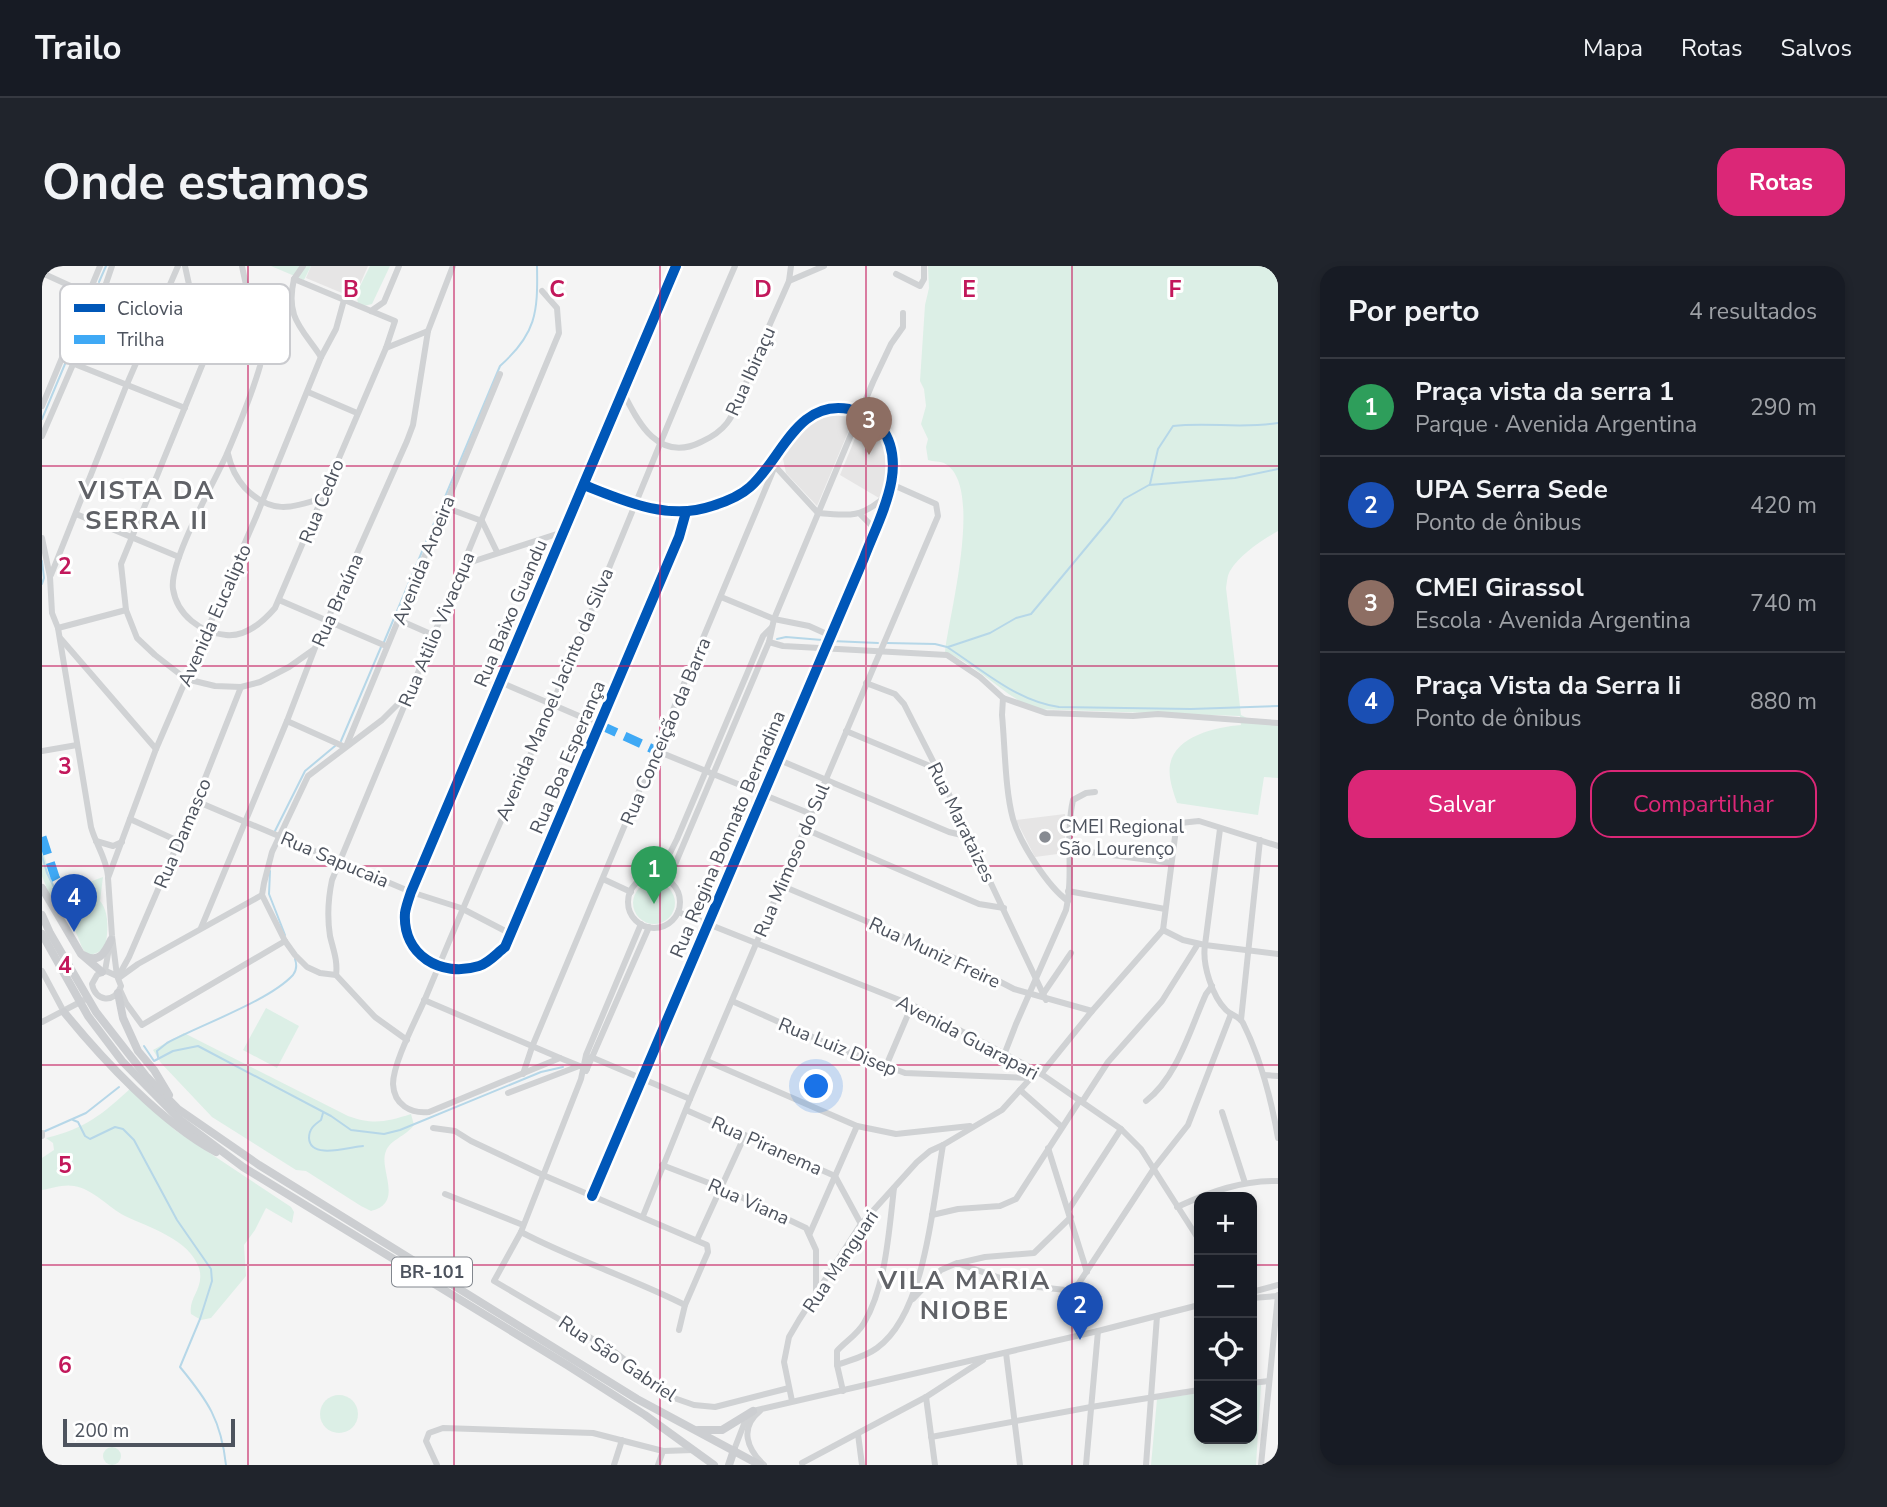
<!DOCTYPE html>
<html lang="pt">
<head>
<meta charset="utf-8">
<style>
  body { margin:0; font-family:"Nunito Sans",sans-serif; background:#20242c; color:#f1f3f6 }
  .controls { position:absolute; right:21px; bottom:21px; display:grid; overflow:hidden; border-radius:14px; box-shadow:0 4px 10px #0003 }
  .controls button { width:63px; height:63px; display:grid; place-items:center; padding:0; border:0; border-bottom:2px solid #363941; background:#171b24; color:#f1f3f6; font:35px sans-serif }
  .scale { position:absolute; left:21px; bottom:18px; width:172px; box-sizing:border-box; padding-left:7px; border:4px solid #4d535e; border-top:0; font-size:19px; line-height:24px; white-space:nowrap; color:#4d535e; -webkit-text-stroke:5px #fff; paint-order:stroke }
  .you { position:absolute; left:775px; top:821px; width:24px; height:24px; margin:-18px; border:5px solid #fff; border-radius:50%; background:#1a73e8; box-shadow:0 0 0 10px #1a73e833 }
  .badge { display:grid; place-items:center; width:46px; height:46px; border-radius:50%; background:#db2777; color:#fff; font-size:23px; font-weight:700 }
  .pin { position:absolute; translate:-50% -58px; filter:drop-shadow(0 2px 4px #0008) }
  .pin::after { content:''; position:absolute; top:37px; width:24px; height:21px; background:inherit; clip-path:polygon(0 0,100% 0,50% 100%) }
  .list { margin:0; padding:0; list-style:none }
  h2 { display:flex; justify-content:space-between; align-items:center; height:91px; margin:0; padding:0 28px; font-size:30px }
  h2 small { font-size:23px; font-weight:400; color:#9ea1a6 }
  .list li { display:grid; grid-template-columns:46px 1fr auto; gap:21px; align-items:center; box-sizing:border-box; height:98px; padding:0 28px; border-top:2px solid #363941 }
  .list b { display:block; font-size:26px; white-space:nowrap }
  .list p { margin:0; font-size:23px; white-space:nowrap; color:#9ea1a6 }
  .list em { font-size:23px; font-style:normal; color:#9ea1a6 }
  .actions { display:flex; gap:14px; padding:21px 28px }
  .actions a { flex:1; padding:16px 0; border:2px solid #db2777; border-radius:21px; text-align:center; font-size:24px; color:#db2777 }
  .actions .main { background:#db2777; color:#fff }
  .icon { flex:none; width:38px; height:38px; fill:none; stroke:currentColor; stroke-width:2; stroke-linecap:round; stroke-linejoin:round }
  .map { position:relative; flex:none; width:1236px; height:1199px; overflow:hidden; border-radius:21px }
  header { display:flex; align-items:center; gap:42px; box-sizing:border-box; height:98px; padding:0 35px; background:#171b24; border-bottom:2px solid #363941 }
  header strong { font-size:33px }
  nav { display:flex; gap:38px; margin-inline-start:auto; font-size:24px }
  .intro { display:flex; align-items:center; justify-content:space-between; box-sizing:border-box; height:168px; padding:0 42px }
  h1 { margin:0; font-size:49px }
  .button { padding:18px 32px; border-radius:21px; background:#db2777; color:#fff; font-size:24px; font-weight:700 }
  main { display:flex; gap:42px; padding:0 42px }
  aside { flex:1; background:#171b24; border-radius:21px; box-shadow:0 4px 10px #0003 }
  .map>svg:first-child { display:block }
  .education { fill:#e6e5e5 }
  .green { fill:#dcefe6 }
  .lines { fill:none; stroke-linecap:round; stroke-linejoin:round }
  .stream { stroke:#b6d7e8; stroke-width:2 }
  .minor { stroke:#d0d2d4; stroke-width:6 }
  .major { stroke:#ccced1; stroke-width:8 }
  .quiet { stroke:#3fa9f5; stroke-width:9; stroke-dasharray:18 9; stroke-linecap:butt }
  .cycleway-casing { stroke:#fff; stroke-width:15 }
  .cycleway { stroke:#0057b8; stroke-width:10 }
  .grid { fill:none; stroke:#c2185b; stroke-width:2; stroke-opacity:0.55 }
  .poi-dot { fill:#878b92; stroke:#fff; stroke-width:2.5 }
  .labels { text-anchor:middle; stroke-width:6; stroke-linejoin:round; paint-order:stroke }
  .shield { fill:#fff; stroke:#82878e; stroke-width:2 }
  .shield-label { font-size:18px; font-weight:bold; fill:#4d535e }
  .street-label { font-size:19px; fill:#4d535e; stroke:#fff }
  .poi-label { font-size:19px; fill:#4d535e; stroke:#fff; text-anchor:start }
  .district-label { font-size:26px; font-weight:bold; letter-spacing:2px; fill:#606267; stroke:#fff }
  .key { fill:#fff; stroke:#cacbcf; stroke-width:2 }
  .key-label { font-size:19px; fill:#4d535e }
  .grid-label { font-size:23px; text-anchor:middle; font-weight:bold; fill:#c2185b; stroke:#fff; stroke-width:6; stroke-linejoin:round; paint-order:stroke }
</style>
</head>
<body>
<header>
<strong>Trailo</strong>
<nav><a>Mapa</a><a>Rotas</a><a>Salvos</a></nav>
</header>
<div class="intro"><h1>Onde estamos</h1><a class="button">Rotas</a></div>
<main>
<div class="map">
<svg width="1236" height="1199" viewBox="0 0 1236 1199">
  <rect width="100%" height="100%" fill="#f4f4f4"/>
  <g class="education">
    <polygon points="269,0 326,0 312,32 264,12"/>
    <polygon points="794,149 812,152 775,240 744,207 741,193 747,175 761,160 782,150"/>
    <polygon points="821,153 832,159 841,171 849,196 846,213 837,232 798,209"/>
    <polygon points="1023,548 1023,587 993,591 974,554"/>
  </g>
  <g class="green">
    <polygon points="229,0 269,0 262,14"/>
    <polygon points="328,0 348,0 330,38 322,40 316,37 314,28"/>
    <path d="M886,0H1236V265C1220,274 1197,289 1188,305C1185,310 1185,317 1184,322L1199,449L1209,454H1236V512L1222,511L1216,549L1135,537C1131,525 1126,511 1128,499C1133,470 1174,461 1199,459L1198,450L992,443C960,428 934,398 903,386C907,348 943,218 902,197C898,195 891,196 886,194L884,181L886,173L879,158L884,140L882,123L878,115L883,39L887,22Z"/>
    <polygon points="0,582 18,642 13,643 0,610"/>
    <path d="M61,611L58,635C68,647 66,667 63,682C44,695 42,687 36,671C33,664 28,657 25,651L34,644L26,624Z"/>
    <circle cx="612" cy="637" r="21"/>
    <polygon points="224,742 257,760 235,802 201,784"/>
    <path d="M142,767L306,850C331,859 344,856 369,848L372,859C364,870 348,874 344,885C336,903 363,937 329,945L319,940L264,905L254,904L170,851L119,797L111,784Z"/>
    <path d="M90,821L133,864L249,941L252,946L250,957L224,942L213,964L202,979L204,1010L169,1052L159,1054L149,1048C146,1031 163,1022 157,1002C147,973 108,962 83,950C66,941 51,923 32,920C22,918 10,922 0,924V892L12,884L11,877L4,872C43,863 61,848 90,821Z"/>
    <polygon points="1219,1119 1214,1199 1109,1199 1115,1133 1157,1127 1157,1173 1210,1173 1210,1120"/>
    <circle cx="297" cy="1148" r="19"/>
    <circle cx="70" cy="1190" r="9"/>
  </g>
  <g class="lines">
    <g class="stream">
      <polyline points="57,16 64,0"/>
      <polyline points="0,153 43,50"/>
      <path d="M1108,218L1116,183L1131,160C1166,156 1201,163 1236,157"/>
      <polyline points="0,295 2,312 0,318"/>
      <polyline points="735,373 744,371 780,374"/>
      <polyline points="790,375 836,377"/>
      <path d="M342,376L458,100C494,68 496,47 495,0"/>
      <path d="M845,377L893,378L905,381C941,404 974,435 1017,441L1149,443L1236,440"/>
      <polyline points="906,381 948,367 974,352 989,348 1068,253 1082,233 1107,219 1193,212 1236,203"/>
      <polyline points="299,475 339,381"/>
      <polyline points="233,565 263,505 293,480"/>
      <polyline points="0,590 5,607 25,647"/>
      <polyline points="228,605 227,628 243,669"/>
      <polyline points="102,780 112,795 131,785 156,780 289,850 309,864 342,868 358,864 499,806 521,801"/>
      <path d="M116,791L115,785L125,777C158,759 227,735 251,709C255,704 255,699 253,693"/>
      <path d="M281,847L279,854C272,859 267,863 267,872C268,894 307,881 321,880"/>
      <path d="M31,854L36,856L43,870L48,873L73,861L81,863L92,874L135,954L169,1003L170,1015L158,1053L138,1101C166,1135 179,1154 184,1199"/>
      <polyline points="1,866 44,847 77,821"/>
    </g>
    <g class="minor">
      <polyline points="143,0 163,92 79,298 84,344 95,372 113,389 144,413 173,420 199,421 218,416 247,401 271,384"/>
      <path d="M200,0C203,17 221,88 218,100C210,128 196,162 184,190C171,218 127,296 131,323C135,349 159,367 184,369C204,371 221,356 233,342L344,82L353,55L252,13C243,52 260,62 279,91"/>
      <path d="M634,0L369,626C367,632 364,640 363,647C360,689 399,712 437,700C447,697 455,687 463,681L637,271L644,246"/>
      <polyline points="0,7 57,33"/>
      <polyline points="854,8 878,20 882,13 882,0"/>
      <polyline points="252,13 261,0"/>
      <polyline points="747,15 782,0"/>
      <polyline points="329,45 342,36 357,0"/>
      <polyline points="344,82 386,65"/>
      <polyline points="163,92 219,96"/>
      <polyline points="30,97 143,142"/>
      <polyline points="266,126 315,147"/>
      <path d="M581,126C596,157 617,197 659,176C668,172 678,166 685,157C697,141 703,118 711,99C722,70 735,43 747,15L749,0"/>
      <polyline points="0,140 58,0"/>
      <polyline points="0,170 57,38 70,0"/>
      <path d="M186,188C189,202 194,212 203,222C228,248 249,243 280,232"/>
      <polyline points="732,199 776,247"/>
      <path d="M542,219C582,235 626,255 670,240C683,236 698,230 708,221C739,194 755,133 807,143C819,146 832,151 839,161C868,200 837,252 822,292L550,930"/>
      <polyline points="402,241 440,255 455,286"/>
      <path d="M776,247C807,250 820,252 844,230"/>
      <polyline points="34,248 137,291"/>
      <polyline points="818,248 833,263"/>
      <path d="M0,272L8,311L10,347L16,362L49,561C54,579 64,591 66,610"/>
      <polyline points="420,299 521,266"/>
      <polyline points="9,309 85,118 136,0"/>
      <polyline points="679,331 732,353 767,360 787,369"/>
      <polyline points="237,334 344,380"/>
      <polyline points="357,354 391,369"/>
      <polyline points="16,362 84,344"/>
      <polyline points="19,373 114,483"/>
      <polyline points="727,376 741,380 905,389 938,411 961,432 1004,447 1091,450 1116,448 1236,457"/>
      <polyline points="458,416 558,459"/>
      <polyline points="824,417 853,428 862,438 895,503 1004,734"/>
      <polyline points="363,431 340,454 266,510 230,586 222,617 220,629 243,675 253,689 265,701 278,707 294,709 333,751 365,774"/>
      <path d="M961,432L960,449C963,480 963,524 971,553C978,577 1006,621 1026,635"/>
      <polyline points="245,455 303,481"/>
      <polyline points="804,465 895,503"/>
      <polyline points="305,478 458,108"/>
      <polyline points="0,485 35,479"/>
      <polyline points="615,485 769,548"/>
      <polyline points="735,493 907,566 928,571"/>
      <polyline points="154,535 369,626 419,642 469,668"/>
      <polyline points="88,553 136,575"/>
      <polyline points="763,563 937,638 962,642"/>
      <polyline points="1178,563 1163,679 1236,688"/>
      <polyline points="54,575 71,580 80,576"/>
      <polyline points="1026,583 1129,597"/>
      <circle cx="612" cy="636" r="26"/>
      <polyline points="616,611 635,573 721,370 730,361"/>
      <polyline points="561,613 589,626"/>
      <polyline points="626,615 727,376 732,353 831,116 849,78 861,61 861,47"/>
      <polyline points="738,619 912,692 972,723 1050,745"/>
      <polyline points="1026,625 1123,643"/>
      <polyline points="636,646 870,739 995,805 1079,863 1099,883 1157,974"/>
      <polyline points="599,658 544,789 539,813 479,966 452,1015 573,1086 632,1132 652,1139 673,1141 747,1122"/>
      <polyline points="159,662 245,455 273,382 365,175 371,159 386,65 411,0"/>
      <path d="M1121,664L1141,674L1163,679C1160,698 1170,730 1184,744C1190,750 1197,750 1201,757C1219,793 1229,832 1236,872"/>
      <polyline points="1121,664 1134,563 1138,557 1157,555 1236,580"/>
      <polyline points="0,705 22,746"/>
      <polyline points="63,705 67,682"/>
      <path d="M294,709C296,695 291,683 288,670C285,651 286,633 290,614L517,67L515,42L500,25"/>
      <path d="M75,710L64,705L55,709L50,718C53,736 73,738 79,720L75,710L70,670L66,612L114,483L214,251L279,91L294,63L302,34"/>
      <polyline points="76,711 87,691 154,535 199,421"/>
      <polyline points="78,711 96,698 220,629"/>
      <polyline points="78,724 84,737 100,759 243,675"/>
      <polyline points="1001,728 1029,687"/>
      <polyline points="382,734 518,792"/>
      <polyline points="690,735 793,781 863,807 989,812"/>
      <polyline points="1199,754 1218,574"/>
      <polyline points="0,756 42,734"/>
      <path d="M962,789L974,758L1024,644C1032,608 1023,570 1031,534L1044,527L1053,526"/>
      <polyline points="549,791 648,833"/>
      <polyline points="665,795 815,860 854,868 928,860"/>
      <polyline points="844,800 870,739"/>
      <path d="M545,803L518,792L387,846C369,848 352,839 351,818C351,797 374,754 383,733C413,661 443,590 475,519C551,348 618,172 693,0"/>
      <polyline points="544,805 607,661"/>
      <polyline points="481,808 490,781 733,200"/>
      <polyline points="999,808 1050,745 1121,664"/>
      <polyline points="1222,809 1236,810"/>
      <polyline points="978,824 1020,861"/>
      <polyline points="466,827 537,800"/>
      <path d="M1104,835C1136,810 1148,763 1164,728L1170,720"/>
      <polyline points="1040,836 1066,796 1120,735 1156,678"/>
      <polyline points="644,844 793,910 819,958"/>
      <polyline points="1180,846 1203,917"/>
      <polyline points="391,862 413,865 429,875 501,909 665,979 666,986 643,1039 637,1064"/>
      <polyline points="0,867 0,870"/>
      <polyline points="1006,882 1045,1006"/>
      <polyline points="620,899 680,922 764,962 774,984 774,1027"/>
      <polyline points="403,928 481,959"/>
      <path d="M1135,941C1168,926 1200,914 1236,915"/>
      <polyline points="1027,943 1079,863"/>
      <polyline points="890,949 916,943 958,940 974,933 1038,834"/>
      <polyline points="601,950 648,833 896,250 894,238 849,218"/>
      <path d="M479,966C532,994 590,1012 643,1039"/>
      <polyline points="768,967 815,860"/>
      <polyline points="655,974 703,869"/>
      <polyline points="917,997 943,991 992,987 1029,951"/>
      <polyline points="1210,1026 1236,1019"/>
      <polyline points="1210,1032 1236,1030"/>
      <polyline points="871,1033 899,1004 915,997 978,1019 1033,1025"/>
      <polyline points="1041,1068 1032,1036 1035,1020 1113,901 1146,859 1189,748"/>
      <polyline points="964,1087 978,1199"/>
      <path d="M795,1099V1085C804,1075 815,1069 822,1057C844,1020 847,964 852,922"/>
      <polyline points="1210,1117 1227,1115"/>
      <path d="M801,1125L795,1099C808,1094 823,1091 835,1082C884,1047 891,935 901,879L960,844L995,805"/>
      <polyline points="884,1131 893,1199"/>
      <polyline points="750,1135 742,1096 747,1071 757,1054 819,958 875,896 888,885 901,879"/>
      <path d="M718,1145C697,1162 705,1183 722,1199"/>
      <polyline points="816,1168 820,1199"/>
      <polyline points="889,1171 1049,1141 1157,1124"/>
      <polyline points="692,1184 702,1158 711,1145 1056,1065 1157,1039"/>
      <polyline points="760,1197 884,1131 941,1094"/>
      <polyline points="395,1199 384,1175 387,1167 401,1162 551,1167 621,1185 652,1184"/>
      <polyline points="572,1199 580,1174"/>
      <polyline points="616,1199 621,1185"/>
      <polyline points="1044,1199 1056,1065"/>
      <polyline points="1104,1199 1115,1050"/>
      <polyline points="1219,1199 1236,1029"/>
    </g>
    <g class="major">
      <polyline points="0,622 39,688 60,706"/>
      <polyline points="0,649 8,667 54,746 104,810 136,843 217,899 595,1133 718,1199"/>
      <polyline points="0,668 46,750 80,795 137,853 201,901 525,1099 603,1149 672,1199"/>
      <path d="M41,689C57,698 63,687 69,674"/>
      <polyline points="76,727 81,752 96,785 112,804 127,829"/>
      <path d="M22,746C61,794 120,857 174,886"/>
      <polyline points="656,1164 680,1164 711,1145"/>
      <polyline points="687,1199 692,1184"/>
    </g>
    <g class="quiet">
      <polyline points="558,459 615,485"/>
      <polyline points="0,571 13,611 31,645"/>
    </g>
    <g class="cycleway-casing">
      <g id="cycleway">
        <path d="M634,0L369,626C367,632 364,640 363,647C360,689 399,712 437,700C447,697 455,687 463,681L637,271L644,246"/>
        <path d="M542,219C582,235 626,255 670,240C683,236 698,230 708,221C739,194 755,133 807,143C819,146 832,151 839,161C868,200 837,252 822,292L550,930"/>
      </g>
    </g>
    <use href="#cycleway" class="cycleway"/>
  </g>
  <path class="grid" d="M206,0V1199M412,0V1199M618,0V1199M824,0V1199M1030,0V1199M0,200H1236M0,400H1236M0,600H1236M0,799H1236M0,999H1157M1210,999H1236"/>
  <circle class="poi-dot" cx="1003" cy="571" r="7"/>
  <g class="labels">
    <rect class="shield" x="350" y="991.5" width="80" height="29" rx="5"/>
    <g class="shield-label">
      <text x="390" y="1012">BR-101</text>
    </g>
    <g class="street-label">
      <text transform="translate(708 105) rotate(-66)" y="7">Rua Ibiraçu</text>
      <text transform="translate(279 235) rotate(-68)" y="7">Rua Cedro</text>
      <text transform="translate(381 294) rotate(-68)" y="7">Avenida Aroeira</text>
      <text transform="translate(295 334) rotate(-66)" y="7">Rua Braúna</text>
      <text transform="translate(468 347) rotate(-67)" y="7">Rua Baixo Guandu</text>
      <text transform="translate(172 349) rotate(-66)" y="7">Avenida Eucalipto</text>
      <text transform="translate(394 363) rotate(-67)" y="7">Rua Atilio Vivacqua</text>
      <text transform="translate(512 428) rotate(-67)" y="7">Avenida Manoel Jacinto da Silva</text>
      <text transform="translate(623 465) rotate(-67)" y="7">Rua Conceição da Barra</text>
      <text transform="translate(525 491) rotate(-67)" y="7">Rua Boa Esperança</text>
      <text transform="translate(920 556) rotate(64)" y="7">Rua Marataizes</text>
      <text transform="translate(140 567) rotate(-67)" y="7">Rua Damasco</text>
      <text transform="translate(685 568) rotate(-67)" y="7">Rua Regina Bonnato Bernadina</text>
      <text transform="translate(293 593) rotate(23)" y="7">Rua Sapucaia</text>
      <text transform="translate(749 594) rotate(-67)" y="7">Rua Mimoso do Sul</text>
      <text transform="translate(893 686) rotate(25)" y="7">Rua Muniz Freire</text>
      <text transform="translate(926 771) rotate(28)" y="7">Avenida Guarapari</text>
      <text transform="translate(796 780) rotate(22)" y="7">Rua Luiz Disep</text>
      <text transform="translate(725 879) rotate(24)" y="7">Rua Piranema</text>
      <text transform="translate(707 935) rotate(24)" y="7">Rua Viana</text>
      <text transform="translate(798 995) rotate(-56)" y="7">Rua Manguari</text>
      <text transform="translate(576 1092) rotate(34)" y="7">Rua São Gabriel</text>
    </g>
    <g class="poi-label">
      <text x="1017" y="567">CMEI Regional<tspan x="1017" dy="22">São Lourenço</tspan></text>
    </g>
    <g class="district-label">
      <text x="105" y="233">VISTA DA<tspan x="105" dy="30">SERRA II</tspan></text>
      <text x="923" y="1023">VILA MARIA<tspan x="923" dy="30">NIOBE</tspan></text>
    </g>
  </g>
  <rect x="18" y="18" width="230" height="80" rx="10" class="key"/>
  <rect x="32" y="38" width="31" height="8" fill="#0057b8"/>
  <rect x="32" y="69" width="31" height="9" fill="#3fa9f5"/>
  <g class="key-label">
    <text x="75" y="49">Ciclovia</text>
    <text x="75" y="80">Trilha</text>
  </g>
  <g class="grid-label">
    <text x="309" y="31">B</text>
    <text x="515" y="31">C</text>
    <text x="721" y="31">D</text>
    <text x="927" y="31">E</text>
    <text x="1133" y="31">F</text>
    <text x="23" y="308">2</text>
    <text x="23" y="508">3</text>
    <text x="23" y="707">4</text>
    <text x="23" y="907">5</text>
    <text x="23" y="1107">6</text>
  </g>
</svg>
<div class="controls">
<button>+</button>
<button>−</button>
<button><svg class="icon" aria-label="locate" viewBox="0 0 24 24"><circle cx="12" cy="12" r="6"/><path d="M12 2v4M12 18v4M2 12h4M18 12h4"/></svg></button>
<button><svg class="icon" aria-label="layers" viewBox="0 0 24 24"><path d="M12 4l9 5-9 5-9-5zM3 14l9 5 9-5"/></svg></button>
</div>
<div class="scale">200 m</div>
<div class="you"></div>
<div class="pin badge" style="left:612px;top:638px;background:#2e9e5b">1</div>
<div class="pin badge" style="left:1038px;top:1074px;background:#1a4fb4">2</div>
<div class="pin badge" style="left:827px;top:189px;background:#8d6e63">3</div>
<div class="pin badge" style="left:32px;top:666px;background:#1a4fb4">4</div>
</div>
<aside>
<h2>Por perto<small>4 resultados</small></h2>
<ul class="list">
<li><span class="badge" style="background:#2e9e5b">1</span><div><b>Praça vista da serra 1</b><p>Parque · Avenida Argentina</p></div><em>290 m</em></li>
<li><span class="badge" style="background:#1a4fb4">2</span><div><b>UPA Serra Sede</b><p>Ponto de ônibus</p></div><em>420 m</em></li>
<li><span class="badge" style="background:#8d6e63">3</span><div><b>CMEI Girassol</b><p>Escola · Avenida Argentina</p></div><em>740 m</em></li>
<li><span class="badge" style="background:#1a4fb4">4</span><div><b>Praça Vista da Serra Ii</b><p>Ponto de ônibus</p></div><em>880 m</em></li>
</ul>
<div class="actions"><a class="main">Salvar</a><a>Compartilhar</a></div>
</aside>
</main>
</body>
</html>
